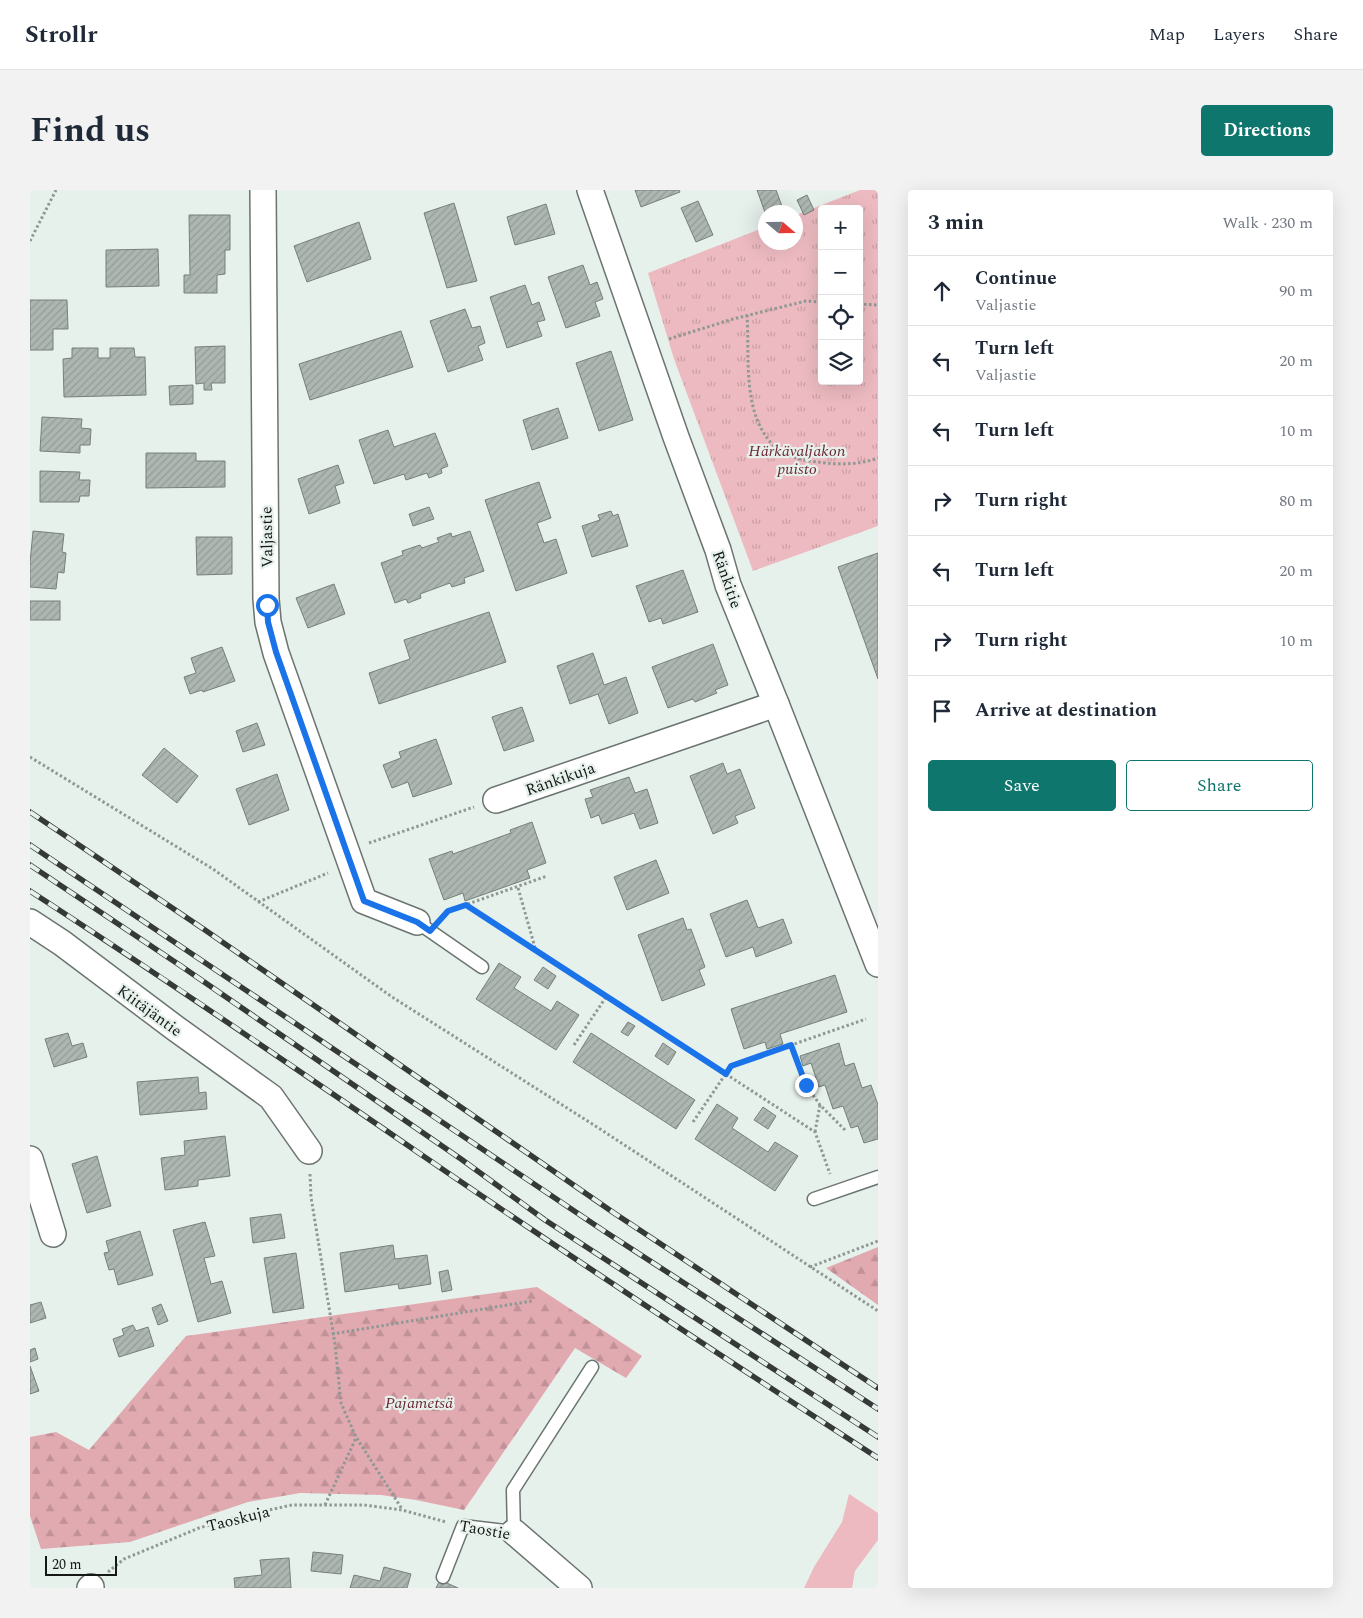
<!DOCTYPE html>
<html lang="en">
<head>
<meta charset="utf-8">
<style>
  body { margin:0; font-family:Spectral,serif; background:#f2f2f3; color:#1f2937 }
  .controls { position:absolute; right:15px; top:15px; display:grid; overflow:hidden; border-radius:5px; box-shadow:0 5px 20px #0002 }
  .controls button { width:45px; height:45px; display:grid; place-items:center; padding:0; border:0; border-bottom:1px solid #e0e1e3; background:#fff; color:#1f2937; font:25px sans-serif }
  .compass { position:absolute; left:728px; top:15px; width:45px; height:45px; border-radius:50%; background:#fff; box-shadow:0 5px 20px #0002; rotate:110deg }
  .scale { position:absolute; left:15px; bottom:12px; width:72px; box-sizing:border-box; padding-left:5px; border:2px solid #141816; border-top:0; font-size:14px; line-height:18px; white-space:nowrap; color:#141816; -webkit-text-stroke:4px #e7f1ec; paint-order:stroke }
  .stop { position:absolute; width:15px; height:15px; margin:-11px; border:4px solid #1a73e8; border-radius:50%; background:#fff }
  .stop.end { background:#1a73e8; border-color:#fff; box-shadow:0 1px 5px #0008 }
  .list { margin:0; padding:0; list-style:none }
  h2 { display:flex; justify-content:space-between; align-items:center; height:65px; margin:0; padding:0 20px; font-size:21px }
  h2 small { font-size:16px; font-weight:400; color:#747a83 }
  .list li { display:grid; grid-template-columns:32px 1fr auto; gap:15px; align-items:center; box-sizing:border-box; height:70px; padding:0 20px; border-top:1px solid #e0e1e3 }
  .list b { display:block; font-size:19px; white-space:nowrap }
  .list p { margin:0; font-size:16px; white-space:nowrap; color:#747a83 }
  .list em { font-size:16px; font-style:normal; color:#747a83 }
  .actions { display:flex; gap:10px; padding:15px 20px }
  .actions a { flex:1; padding:11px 0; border:1px solid #0f766e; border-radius:5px; text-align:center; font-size:18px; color:#0f766e }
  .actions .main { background:#0f766e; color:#fff }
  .icon { flex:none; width:28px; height:28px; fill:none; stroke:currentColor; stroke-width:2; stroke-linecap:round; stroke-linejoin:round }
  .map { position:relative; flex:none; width:848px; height:1398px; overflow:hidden; border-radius:5px }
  header { display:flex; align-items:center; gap:30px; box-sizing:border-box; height:70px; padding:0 25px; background:#fff; border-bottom:1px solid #e0e1e3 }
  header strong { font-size:24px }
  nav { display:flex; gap:28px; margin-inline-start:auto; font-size:18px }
  .intro { display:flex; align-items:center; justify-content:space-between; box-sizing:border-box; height:120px; padding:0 30px }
  h1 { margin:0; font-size:35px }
  .button { padding:12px 22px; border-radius:5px; background:#0f766e; color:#fff; font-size:18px; font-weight:700 }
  main { display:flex; gap:30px; padding:0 30px }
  aside { flex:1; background:#fff; border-radius:5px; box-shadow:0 5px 20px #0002 }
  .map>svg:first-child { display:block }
  .green { fill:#ecbac0 }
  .forest { fill:url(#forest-firs) }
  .park { fill:url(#park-tufts); fill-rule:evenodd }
  .building { fill:url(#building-hatch); stroke:#777f7b }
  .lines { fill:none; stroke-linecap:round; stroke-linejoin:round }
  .lane-casing { stroke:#6b7470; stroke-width:15 }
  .street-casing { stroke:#6b7470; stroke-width:28 }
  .path { stroke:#909894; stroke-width:3; stroke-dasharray:2.5 2.5; stroke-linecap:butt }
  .lane { stroke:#fff; stroke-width:12 }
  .street { stroke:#fff; stroke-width:25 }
  .rail-casing { stroke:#353a38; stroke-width:5.5 }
  .rail { stroke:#e7f1ec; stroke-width:4; stroke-dasharray:11; stroke-linecap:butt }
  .route { stroke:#1a73e8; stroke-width:6 }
  .labels { text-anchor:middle; stroke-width:4.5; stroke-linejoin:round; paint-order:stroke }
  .park-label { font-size:16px; font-style:italic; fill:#6c2935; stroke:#e7f1ec }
  .street-label { font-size:16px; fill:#141816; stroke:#e7f1ec }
</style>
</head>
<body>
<header>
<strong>Strollr</strong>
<nav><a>Map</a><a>Layers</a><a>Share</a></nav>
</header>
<div class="intro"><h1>Find us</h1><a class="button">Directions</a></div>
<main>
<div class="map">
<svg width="848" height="1398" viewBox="0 0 848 1398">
  <defs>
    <pattern id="forest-firs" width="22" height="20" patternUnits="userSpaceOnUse" patternTransform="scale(1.25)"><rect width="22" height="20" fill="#e1a9b0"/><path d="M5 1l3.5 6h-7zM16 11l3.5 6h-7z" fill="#c09197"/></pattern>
    <pattern id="park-tufts" width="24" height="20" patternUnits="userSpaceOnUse" patternTransform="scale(1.25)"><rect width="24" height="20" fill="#ecbac0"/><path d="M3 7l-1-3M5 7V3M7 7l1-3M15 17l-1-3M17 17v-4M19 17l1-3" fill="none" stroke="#ca9fa4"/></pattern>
    <pattern id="building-hatch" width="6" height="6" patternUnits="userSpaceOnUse" patternTransform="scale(1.25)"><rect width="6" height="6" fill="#adb6b1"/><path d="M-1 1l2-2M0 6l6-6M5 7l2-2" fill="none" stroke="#949c98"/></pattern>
  </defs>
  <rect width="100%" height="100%" fill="#e7f1ec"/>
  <polygon class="green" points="819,1304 848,1323 848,1350 825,1381 822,1398 774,1398 784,1377 812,1332"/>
  <g class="forest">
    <polygon points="848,1057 848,1115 796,1078"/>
    <polygon points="507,1097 612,1166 596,1188 545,1158 434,1320 386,1310 351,1305 270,1303 218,1312 100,1352 11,1359 0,1326 0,1247 26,1242 59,1260 156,1146"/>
  </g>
  <path class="park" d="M830,0H848V336L723,381L644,169L618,83L735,37L736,52H766V25ZM792,19H829V191H792Z"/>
  <g class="building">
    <polygon points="605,0 649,0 650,2 611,17"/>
    <polygon points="727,0 746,0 753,19 743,22 736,22 736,25"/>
    <polygon points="777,5 784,20 774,25 767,10"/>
    <polygon points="668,11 683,45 666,52 651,18"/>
    <polygon points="424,13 447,91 417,98 394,23"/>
    <polygon points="516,14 525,44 485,55 477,27"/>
    <polygon points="159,25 200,25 200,60 195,60 195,84 187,85 187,103 154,103 154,85 160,85"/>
    <polygon points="329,32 341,69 277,92 264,56"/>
    <polygon points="128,59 129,96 76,97 76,60"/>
    <polygon points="553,75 560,95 567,92 573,109 565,112 570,126 536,138 518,87"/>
    <polygon points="495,95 502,115 509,112 515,130 507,132 512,146 477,158 460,107"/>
    <polygon points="0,110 37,110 38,139 23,139 23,160 0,160"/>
    <polygon points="435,119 442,138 450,136 455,153 448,156 453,170 418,182 400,131"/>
    <polygon points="371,141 383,177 280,210 269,174"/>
    <polygon points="195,156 195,193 181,193 182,200 174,200 174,193 166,194 165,157"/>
    <polygon points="42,158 68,158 68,168 80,168 80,158 104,158 105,167 115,167 116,205 34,207 33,169 42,168"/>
    <polygon points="581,161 603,230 569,241 546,173"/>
    <polygon points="163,195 163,214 140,215 139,196"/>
    <polygon points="528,218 538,248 502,260 493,230"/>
    <polygon points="12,227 52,229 51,238 61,239 60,255 50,255 50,263 10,261"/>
    <polygon points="358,240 364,257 405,243 418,276 411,279 412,283 399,288 397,283 376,290 374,284 344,294 329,250"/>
    <polygon points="116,263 166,263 166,271 195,271 195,297 116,298"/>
    <polygon points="308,275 314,293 305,296 310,313 279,324 268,289"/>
    <polygon points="10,281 50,282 49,290 60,290 59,306 50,306 49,312 10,312"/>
    <polygon points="509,292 521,328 507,333 514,353 526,349 537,383 486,401 455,310"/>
    <polygon points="399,317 404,329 383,336 379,324"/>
    <polygon points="581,321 583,326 588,324 598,356 562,367 552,336 570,330 568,325"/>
    <polygon points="3,341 34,344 32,362 36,363 34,383 28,382 26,399 0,397 0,373"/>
    <polygon points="440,341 454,381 434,388 435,393 422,397 420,393 390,404 391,408 378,413 376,409 365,413 351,373 373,365 372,361 390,355 392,358 409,352 407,348 421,343 422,347"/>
    <polygon points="166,347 202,347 202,384 167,385"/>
    <polygon points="848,363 848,489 808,377"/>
    <polygon points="653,380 668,422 633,434 631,428 619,432 606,396"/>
    <polygon points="304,394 315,424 278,438 266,408"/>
    <rect x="0" y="411" width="30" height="19"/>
    <polygon points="459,422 476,472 349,514 339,483 380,469 374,450"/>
    <polygon points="683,454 698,495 685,500 687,503 665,512 663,509 638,518 622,477"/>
    <polygon points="192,457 205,491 173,502 172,500 160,504 154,487 166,483 161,468"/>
    <polygon points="563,463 574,495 596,487 608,523 579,534 568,504 540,514 527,476"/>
    <polygon points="492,517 504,551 474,561 462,527"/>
    <polygon points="227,533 235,555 213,562 206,541"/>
    <polygon points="406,549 422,594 383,607 378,592 362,598 353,575 371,568 369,562"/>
    <polygon points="134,558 168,586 147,613 112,585"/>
    <polygon points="693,573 697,584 710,579 725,618 705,626 708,633 683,644 660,586"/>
    <polygon points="247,584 259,620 219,635 206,599"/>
    <polygon points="599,587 605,603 617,599 628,633 610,639 604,623 572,634 569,625 561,628 555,609 563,607 560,600"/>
    <polygon points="502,632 516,673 497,680 500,688 435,711 433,703 414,710 399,669 422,661 423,664 481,643 480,640"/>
    <polygon points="626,670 639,703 597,720 584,687"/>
    <polygon points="717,710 728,738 753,729 762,753 726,767 723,757 696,767 680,724"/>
    <polygon points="653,728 657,740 661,739 675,777 669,780 675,795 632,811 608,745"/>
    <polygon points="469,773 491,787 484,798 521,821 527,811 549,825 526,860 446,809"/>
    <polygon points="513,777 526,786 518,799 504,790"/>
    <polygon points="805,785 817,822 750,844 753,854 737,859 735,852 714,859 701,819"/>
    <polygon points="598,832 605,836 598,846 591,842"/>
    <polygon points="38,843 42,856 53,853 57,867 24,877 15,849"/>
    <polygon points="561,843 665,910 646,939 543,872"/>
    <polygon points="633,853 646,862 638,875 625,866"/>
    <polygon points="809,853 815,876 824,873 832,898 841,895 848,915 848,949 834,953 828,936 821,938 813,916 803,919 795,895 789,897 781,873 773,876 770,866"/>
    <polygon points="168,887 169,903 176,902 177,919 110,925 107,892"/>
    <polygon points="687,914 708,928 702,938 738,962 745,952 768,966 745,1001 665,949"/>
    <polygon points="733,917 746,926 738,939 724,930"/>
    <polygon points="195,946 200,986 168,990 168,996 135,1000 131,968 155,965 154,951"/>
    <polygon points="67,966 81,1016 57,1023 42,974"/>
    <polygon points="251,1024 255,1048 223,1053 220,1028"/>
    <polygon points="175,1032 185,1066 174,1068 181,1094 192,1091 201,1123 168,1132 143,1040"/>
    <polygon points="110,1041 123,1085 88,1095 84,1079 79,1080 74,1063 79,1062 76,1051"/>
    <polygon points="363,1055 365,1069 397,1065 401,1094 369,1099 368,1094 315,1102 310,1063"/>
    <polygon points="266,1063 274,1118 243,1123 234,1068"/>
    <polygon points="418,1080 422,1100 412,1102 409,1082"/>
    <polygon points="11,1112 16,1128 0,1133 0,1115"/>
    <polygon points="131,1114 138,1131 128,1135 122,1118"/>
    <polygon points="103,1135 106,1141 118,1137 124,1156 89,1167 83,1149 94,1145 92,1139"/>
    <polygon points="5,1158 8,1169 0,1172 0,1160"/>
    <polygon points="0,1176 9,1201 0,1204"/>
    <polygon points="283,1362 313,1365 311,1384 281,1381"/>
    <polygon points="259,1368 261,1398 205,1398 204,1388 232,1385 230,1370"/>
    <polygon points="354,1377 381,1384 377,1398 320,1398 324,1385 350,1391"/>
    <polygon points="410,1390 428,1398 406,1398"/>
  </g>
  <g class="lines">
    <g class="lane-casing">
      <g id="lane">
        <polyline points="387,732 452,777"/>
        <polyline points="784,1009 848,987"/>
        <polyline points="413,1387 433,1336 484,1342 483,1300 562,1177"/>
      </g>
    </g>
    <g class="street-casing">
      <g id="street">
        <polyline points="233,0 236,409 238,432 246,463 334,711 387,732"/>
        <polyline points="560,0 646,247 688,360 698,395 746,514 848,774"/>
        <polyline points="466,610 746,514"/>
        <polyline points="0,732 32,753 145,838 241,907 279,961"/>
        <polyline points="0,969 23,1044"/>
        <polyline points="484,1342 549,1398"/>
        <polyline points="60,1398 61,1397"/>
      </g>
    </g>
    <g class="path">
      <polyline points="0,51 26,0"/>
      <polyline points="829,114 848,115"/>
      <path d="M717,125C720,168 711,224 745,257C753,266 776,271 788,272C808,275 828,275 848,268"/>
      <polyline points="639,149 703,129 776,111 792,112"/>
      <polyline points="0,567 183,679 362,807 567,937 848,1121"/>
      <polyline points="339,653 444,617"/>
      <polyline points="488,698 506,761"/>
      <polyline points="228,712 298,683"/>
      <polyline points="436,715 785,942 800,984"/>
      <polyline points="412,728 418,721 517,686"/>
      <polyline points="544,855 576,807"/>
      <polyline points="761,855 776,895 790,915 816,941"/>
      <polyline points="663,932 701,876 836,829"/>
      <polyline points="785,942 790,915"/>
      <polyline points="280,984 281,1007 305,1154 311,1213 326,1247 372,1319"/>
      <polyline points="780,1077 848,1051"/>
      <polyline points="302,1144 502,1111"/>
      <polyline points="295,1315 326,1248"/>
      <polyline points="78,1382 94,1369 169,1338 211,1326 262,1315 334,1315 372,1320 416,1332"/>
    </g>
    <use href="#lane" class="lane"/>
    <use href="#street" class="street"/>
    <g class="rail-casing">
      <g id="rail">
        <polyline points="0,622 175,740 584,1023 848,1198"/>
        <polyline points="0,655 574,1041 848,1219"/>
        <polyline points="0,675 151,776 431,969 515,1030 848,1247"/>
        <path d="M0,701C142,793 281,889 421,985C562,1081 705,1175 848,1268"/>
      </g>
    </g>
    <use href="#rail" class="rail"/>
  </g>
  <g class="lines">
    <polyline class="route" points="237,415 238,432 246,462 334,711 387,732 400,741 418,721 436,715 696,884 701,876 761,855 776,895"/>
  </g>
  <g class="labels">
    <g class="park-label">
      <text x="767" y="266">Härkävaljakon<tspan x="767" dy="18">puisto</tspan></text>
      <text x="389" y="1218">Pajametsä</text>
    </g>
    <g class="street-label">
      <text transform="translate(236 347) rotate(-91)" y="6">Valjastie</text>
      <text transform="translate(698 389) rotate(71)" y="6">Ränkitie</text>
      <text transform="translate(530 588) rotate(-19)" y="6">Ränkikuja</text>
      <text transform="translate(120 820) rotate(36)" y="6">Kiitäjäntie</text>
      <text transform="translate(208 1328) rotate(-14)" y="6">Taoskuja</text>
      <text transform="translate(455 1339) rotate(10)" y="6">Taostie</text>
    </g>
  </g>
</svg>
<div class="controls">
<button>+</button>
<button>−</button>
<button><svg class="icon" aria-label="locate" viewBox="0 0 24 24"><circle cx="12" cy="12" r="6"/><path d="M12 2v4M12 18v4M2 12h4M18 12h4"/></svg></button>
<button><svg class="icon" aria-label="layers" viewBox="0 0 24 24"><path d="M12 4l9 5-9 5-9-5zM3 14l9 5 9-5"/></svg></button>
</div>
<svg class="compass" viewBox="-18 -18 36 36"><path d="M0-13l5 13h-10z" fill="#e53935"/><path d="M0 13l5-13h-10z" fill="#747a83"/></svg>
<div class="scale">20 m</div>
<div class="stop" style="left:237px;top:415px"></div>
<div class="stop end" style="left:776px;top:895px"></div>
</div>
<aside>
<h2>3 min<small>Walk · 230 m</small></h2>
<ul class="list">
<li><svg class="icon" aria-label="ahead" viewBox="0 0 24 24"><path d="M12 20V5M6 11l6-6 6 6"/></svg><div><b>Continue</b><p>Valjastie</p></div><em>90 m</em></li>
<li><svg class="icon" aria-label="left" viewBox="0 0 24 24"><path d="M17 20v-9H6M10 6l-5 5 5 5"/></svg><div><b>Turn left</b><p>Valjastie</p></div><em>20 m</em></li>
<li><svg class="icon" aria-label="left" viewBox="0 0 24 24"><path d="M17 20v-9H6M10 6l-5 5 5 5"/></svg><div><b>Turn left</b></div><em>10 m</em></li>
<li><svg class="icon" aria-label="right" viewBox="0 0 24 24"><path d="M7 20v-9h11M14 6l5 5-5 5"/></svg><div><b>Turn right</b></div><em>80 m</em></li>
<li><svg class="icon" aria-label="left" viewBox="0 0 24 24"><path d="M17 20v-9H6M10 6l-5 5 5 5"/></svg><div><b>Turn left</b></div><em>20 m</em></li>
<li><svg class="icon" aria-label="right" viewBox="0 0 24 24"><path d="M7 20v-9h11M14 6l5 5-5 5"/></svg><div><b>Turn right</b></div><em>10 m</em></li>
<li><svg class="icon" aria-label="arrive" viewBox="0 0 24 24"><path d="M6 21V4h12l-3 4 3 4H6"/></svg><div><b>Arrive at destination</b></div></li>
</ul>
<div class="actions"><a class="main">Save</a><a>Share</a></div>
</aside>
</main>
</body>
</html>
